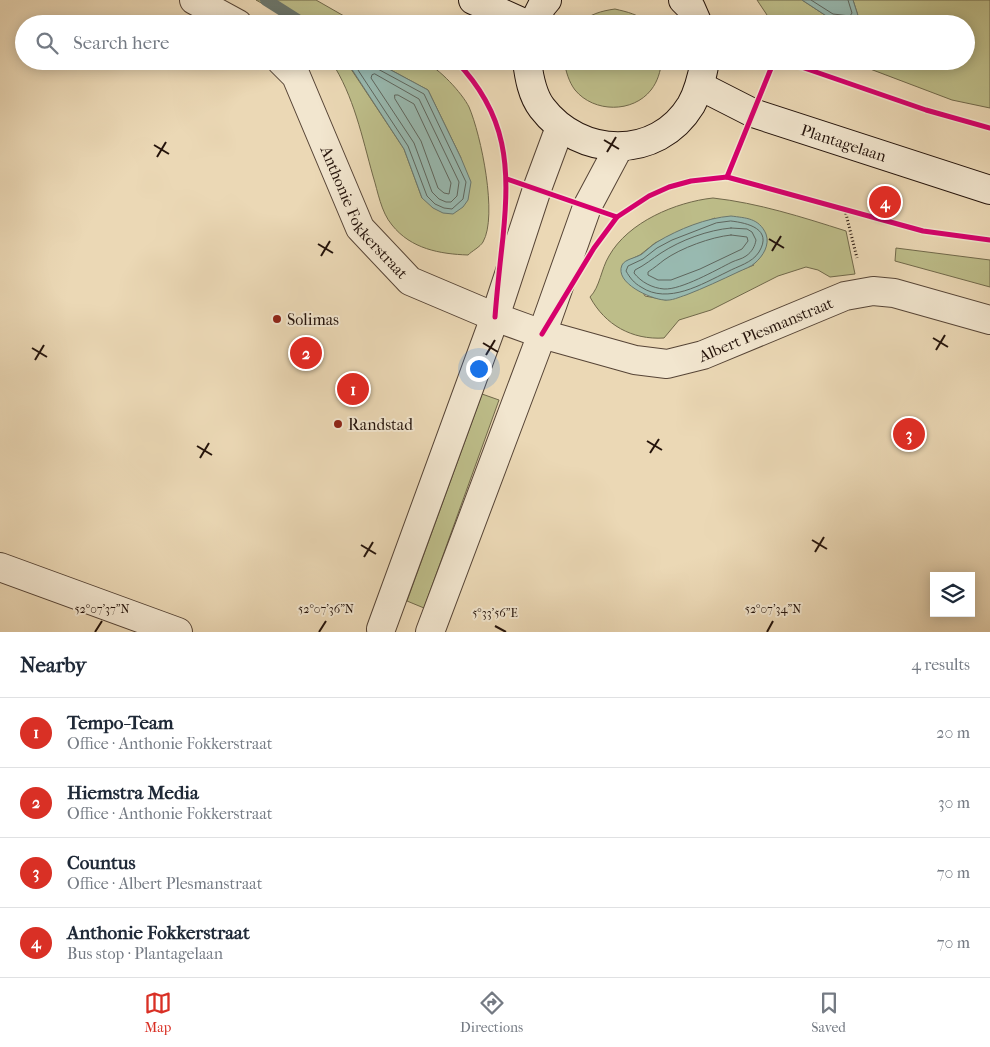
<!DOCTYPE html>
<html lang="en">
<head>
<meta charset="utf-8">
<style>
  body { margin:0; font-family:"IM FELL French Canon",serif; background:#f6f6f7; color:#1f2937 }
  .controls { position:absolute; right:15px; bottom:15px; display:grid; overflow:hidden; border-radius:0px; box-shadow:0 2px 12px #0003 }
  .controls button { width:45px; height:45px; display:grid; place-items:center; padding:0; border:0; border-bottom:1px solid #e0e1e3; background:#fff; color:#1f2937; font:25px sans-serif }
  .you { position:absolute; left:478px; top:368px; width:18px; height:18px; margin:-12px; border:4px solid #fff; border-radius:50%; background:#1a73e8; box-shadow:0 0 0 8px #1a73e833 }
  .badge { display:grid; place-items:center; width:32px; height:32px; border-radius:50%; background:#d93025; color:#fff; font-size:16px; font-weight:700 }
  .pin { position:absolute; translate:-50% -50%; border:2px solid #fff; box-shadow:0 1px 5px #0006 }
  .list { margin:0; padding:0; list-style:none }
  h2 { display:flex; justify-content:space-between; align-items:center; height:65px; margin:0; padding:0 20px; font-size:21px }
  h2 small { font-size:16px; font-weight:400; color:#747a83 }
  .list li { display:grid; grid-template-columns:32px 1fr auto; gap:15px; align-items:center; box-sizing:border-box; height:70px; padding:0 20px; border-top:1px solid #e0e1e3 }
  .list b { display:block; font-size:19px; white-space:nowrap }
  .list p { margin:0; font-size:16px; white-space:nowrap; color:#747a83 }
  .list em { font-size:16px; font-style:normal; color:#747a83 }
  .icon { flex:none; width:28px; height:28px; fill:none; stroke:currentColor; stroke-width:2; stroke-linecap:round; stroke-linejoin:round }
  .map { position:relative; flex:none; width:990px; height:632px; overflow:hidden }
  .search { position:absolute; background:#fff; box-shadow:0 2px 12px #0003; left:15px; right:15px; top:15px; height:55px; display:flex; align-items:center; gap:12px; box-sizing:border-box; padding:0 18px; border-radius:28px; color:#747a83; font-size:19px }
  .sheet { height:345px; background:#fff }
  nav { display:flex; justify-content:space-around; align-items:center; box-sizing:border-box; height:70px; border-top:1px solid #e0e1e3; background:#fff; font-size:14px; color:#747a83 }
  nav a { display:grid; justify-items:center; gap:2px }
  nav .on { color:#d93025 }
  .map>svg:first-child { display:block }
  .green { fill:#bdbd89; stroke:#70684a; fill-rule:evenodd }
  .water { fill:#98b9b0; stroke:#6a776e }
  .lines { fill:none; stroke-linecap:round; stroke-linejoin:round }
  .shore { stroke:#5e665e; stroke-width:1 }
  .stream { stroke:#6a776e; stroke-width:12 }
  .street-casing { stroke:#564436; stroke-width:30 }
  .secondary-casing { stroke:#24130b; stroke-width:30 }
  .path { stroke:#24130b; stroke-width:3; stroke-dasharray:1 2.5; stroke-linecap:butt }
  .street { stroke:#f2e6cf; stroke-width:28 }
  .secondary { stroke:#f2e6cf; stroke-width:28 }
  .cycleway-casing { stroke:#f2e6cf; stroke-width:8 }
  .cycleway { stroke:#d6006c; stroke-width:5 }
  .ticks { fill:none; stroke:#24130b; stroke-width:2 }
  .poi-dot { fill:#8f2418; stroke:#f2e6cf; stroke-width:2 }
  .labels { text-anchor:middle; stroke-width:4; stroke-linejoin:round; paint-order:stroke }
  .street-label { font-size:16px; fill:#24130b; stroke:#f2e6cf }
  .poi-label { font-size:16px; fill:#24130b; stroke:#f2e6cf; text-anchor:start }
  .ticks-label { font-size:12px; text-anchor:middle; fill:#24130b; stroke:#f2e6cf; stroke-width:4; stroke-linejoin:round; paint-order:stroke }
</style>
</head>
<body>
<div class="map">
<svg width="990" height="632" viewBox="0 0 990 632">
  <rect width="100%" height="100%" fill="#ebd8b5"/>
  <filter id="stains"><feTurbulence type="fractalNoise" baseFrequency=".004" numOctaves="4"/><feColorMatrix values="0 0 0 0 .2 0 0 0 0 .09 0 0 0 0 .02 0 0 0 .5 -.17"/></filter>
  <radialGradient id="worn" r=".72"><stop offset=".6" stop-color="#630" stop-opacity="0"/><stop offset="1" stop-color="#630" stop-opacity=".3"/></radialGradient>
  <g class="green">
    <polygon points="256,0 316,0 358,24 298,24"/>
    <polygon points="757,0 802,0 831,19 860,22 853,0 990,0 990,108 952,100 849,61 966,61 966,24 773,24"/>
    <path d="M615,9C627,12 639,14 648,24H579C590,14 601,11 615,9Z"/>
    <path d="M331,61H350L351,69L404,149L422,198L461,158L428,90L374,61C384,61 416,59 424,62C439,68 462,93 469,107C481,135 498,216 483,242C480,247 472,251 468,255C440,254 411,249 392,225C381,212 378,192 373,176C362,137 354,96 331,61Z"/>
    <path d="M564,61H662C660,72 658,81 651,90C633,113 594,113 575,90C569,82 566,72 564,61Z"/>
    <path d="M713,198C758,203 802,217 846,231L855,274L830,277L818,270L806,267L778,276L711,310L679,320L664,338C632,340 605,325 590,297C600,287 601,269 609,256C628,222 676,202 713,198ZM715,218L754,265L666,300L645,296L625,262L640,255L655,243L670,236Z"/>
    <polygon points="896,248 990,260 990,287 895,261"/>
    <polygon points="482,394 499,400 424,608 407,601"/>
  </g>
  <g class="water">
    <polygon points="802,0 853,0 860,22 831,19"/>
    <polygon points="350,61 374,61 428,90 461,158 471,182 468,200 463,207 453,214 443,213 433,208 422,198 404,149 351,68"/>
    <path d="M731,216C746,218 759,218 766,234C770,245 763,256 755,263C751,267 744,269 738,272C721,280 704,288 686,295C679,297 672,301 664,300C651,299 614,283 622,265C625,259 636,258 642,254C647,250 651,246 657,242C679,229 706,218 731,216Z"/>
  </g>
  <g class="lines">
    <g class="shore">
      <polyline points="811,0 833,14 850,16 852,13 848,0"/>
      <polyline points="355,61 356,67 408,146 427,196 435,204 444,208 452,209 463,199 466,182 424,94 376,68 373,61"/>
      <polygon points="375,74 419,99 459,182 457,196 451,202 446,202 439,199 432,192 414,143 371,78 372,75"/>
      <polygon points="395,95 398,95 414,104 451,183 449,194 444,193 438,188 421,141 395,99"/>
      <path d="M731,221C748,223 773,229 759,252C752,263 738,266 727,272C702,284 668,305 641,287C634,283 630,278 626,271L628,266L643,259L657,248L672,240L716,223Z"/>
      <path d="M731,228L747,229L752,232L756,240C755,246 752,252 746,256C742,259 736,260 732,262C716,270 681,290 664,289C652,288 641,282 634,273L635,270C645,265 652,259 661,253C681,240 708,230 731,228Z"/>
      <path d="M731,235L747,237L748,241L742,249L700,269L671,280H658L648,275V272C654,268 659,264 664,260C681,248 711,237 731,235Z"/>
    </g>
    <polyline class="stream" points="266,0 304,24"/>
    <g class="street-casing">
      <g id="street">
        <polyline points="194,0 238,24"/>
        <path id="s1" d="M281,61L296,76L360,228L410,281L495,317L542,334L635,360L667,364L703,355L845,296L873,291L894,293L990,320"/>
        <polyline points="0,567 178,632"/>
        <polyline points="381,629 495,317 537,189 560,127"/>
        <polyline points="430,632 542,334 587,207 619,147"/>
      </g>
    </g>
    <g class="secondary-casing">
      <g id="secondary">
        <polyline points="473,0 526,24"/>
        <polyline points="683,0 691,8 698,24"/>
        <polyline points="533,24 542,6 547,0"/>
        <path d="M527,61C529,77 532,95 542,108C580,158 657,161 691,105C699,91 702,77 705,61"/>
        <path id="s2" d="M700,86L753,113L990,190"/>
      </g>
    </g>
    <polyline class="path" points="845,210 857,258"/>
    <use href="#street" class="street"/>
    <use href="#secondary" class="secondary"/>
    <g class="cycleway-casing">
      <g id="cycleway">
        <path d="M456,61C508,115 510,167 503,237C500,264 497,290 495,317"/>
        <polyline points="784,61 926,110 990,128"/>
        <polyline points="727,177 774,61"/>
        <polyline points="507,179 617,217"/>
        <polyline points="542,334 594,248 617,217 649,196 669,187 691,181 727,177 923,231 990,240"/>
      </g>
    </g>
    <use href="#cycleway" class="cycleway"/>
  </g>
  <path class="ticks" d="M604,140L619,149M154,145L169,154M607,152L616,137M157,157L166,142M769,239L784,248M318,244L333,253M772,251L781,236M321,256L330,241M933,338L948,347M483,343L498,352M32,348L47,357M936,350L945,335M486,355L495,340M35,360L44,345M647,441L662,450M197,446L212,455M650,453L659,439M200,458L209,443M812,540L827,549M361,545L376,554M815,552L824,537M364,557L373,542M495,626L506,632M95,632L102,621M319,632L326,621M767,632L773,621"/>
  <g class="poi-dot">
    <circle cx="277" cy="319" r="5"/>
    <circle cx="338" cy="424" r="5"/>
  </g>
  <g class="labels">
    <g class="street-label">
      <text dy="6" stroke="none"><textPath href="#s2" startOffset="155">Plantagelaan</textPath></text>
      <text dy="6" stroke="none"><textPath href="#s1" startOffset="175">Anthonie Fokkerstraat</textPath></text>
      <text dy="6" stroke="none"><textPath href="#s1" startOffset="635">Albert Plesmanstraat</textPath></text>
    </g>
    <g class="poi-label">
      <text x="287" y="325">Solimas</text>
      <text x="348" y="430">Randstad</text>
    </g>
  </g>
  <g class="ticks-label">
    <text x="102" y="613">52°07'37"N</text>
    <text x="326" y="613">52°07'36"N</text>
    <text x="773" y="613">52°07'34"N</text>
    <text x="495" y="617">5°33'56"E</text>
  </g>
  <rect width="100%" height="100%" filter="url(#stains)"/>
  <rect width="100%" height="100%" fill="url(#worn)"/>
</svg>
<div class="controls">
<button><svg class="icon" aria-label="layers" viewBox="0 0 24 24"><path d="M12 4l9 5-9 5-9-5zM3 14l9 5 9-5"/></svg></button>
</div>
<div class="you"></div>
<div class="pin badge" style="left:353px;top:389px">1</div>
<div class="pin badge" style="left:306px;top:353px">2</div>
<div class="pin badge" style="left:909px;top:434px">3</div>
<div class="pin badge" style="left:885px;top:202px">4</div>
<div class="search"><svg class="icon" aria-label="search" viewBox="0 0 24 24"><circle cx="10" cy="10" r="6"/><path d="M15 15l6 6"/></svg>Search here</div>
</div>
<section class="sheet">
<h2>Nearby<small>4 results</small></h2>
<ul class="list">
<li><span class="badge">1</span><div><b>Tempo-Team</b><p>Office · Anthonie Fokkerstraat</p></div><em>20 m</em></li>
<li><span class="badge">2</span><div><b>Hiemstra Media</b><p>Office · Anthonie Fokkerstraat</p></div><em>30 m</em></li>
<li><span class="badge">3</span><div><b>Countus</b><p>Office · Albert Plesmanstraat</p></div><em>70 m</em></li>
<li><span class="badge">4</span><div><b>Anthonie Fokkerstraat</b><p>Bus stop · Plantagelaan</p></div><em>70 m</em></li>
</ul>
</section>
<nav>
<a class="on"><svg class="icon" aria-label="map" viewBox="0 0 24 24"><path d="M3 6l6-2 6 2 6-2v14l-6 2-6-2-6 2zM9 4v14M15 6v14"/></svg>Map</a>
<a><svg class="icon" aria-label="directions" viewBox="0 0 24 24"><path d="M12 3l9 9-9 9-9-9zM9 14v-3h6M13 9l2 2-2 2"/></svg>Directions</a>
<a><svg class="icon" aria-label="saved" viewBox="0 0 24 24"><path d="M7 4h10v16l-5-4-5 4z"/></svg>Saved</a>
</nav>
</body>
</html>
